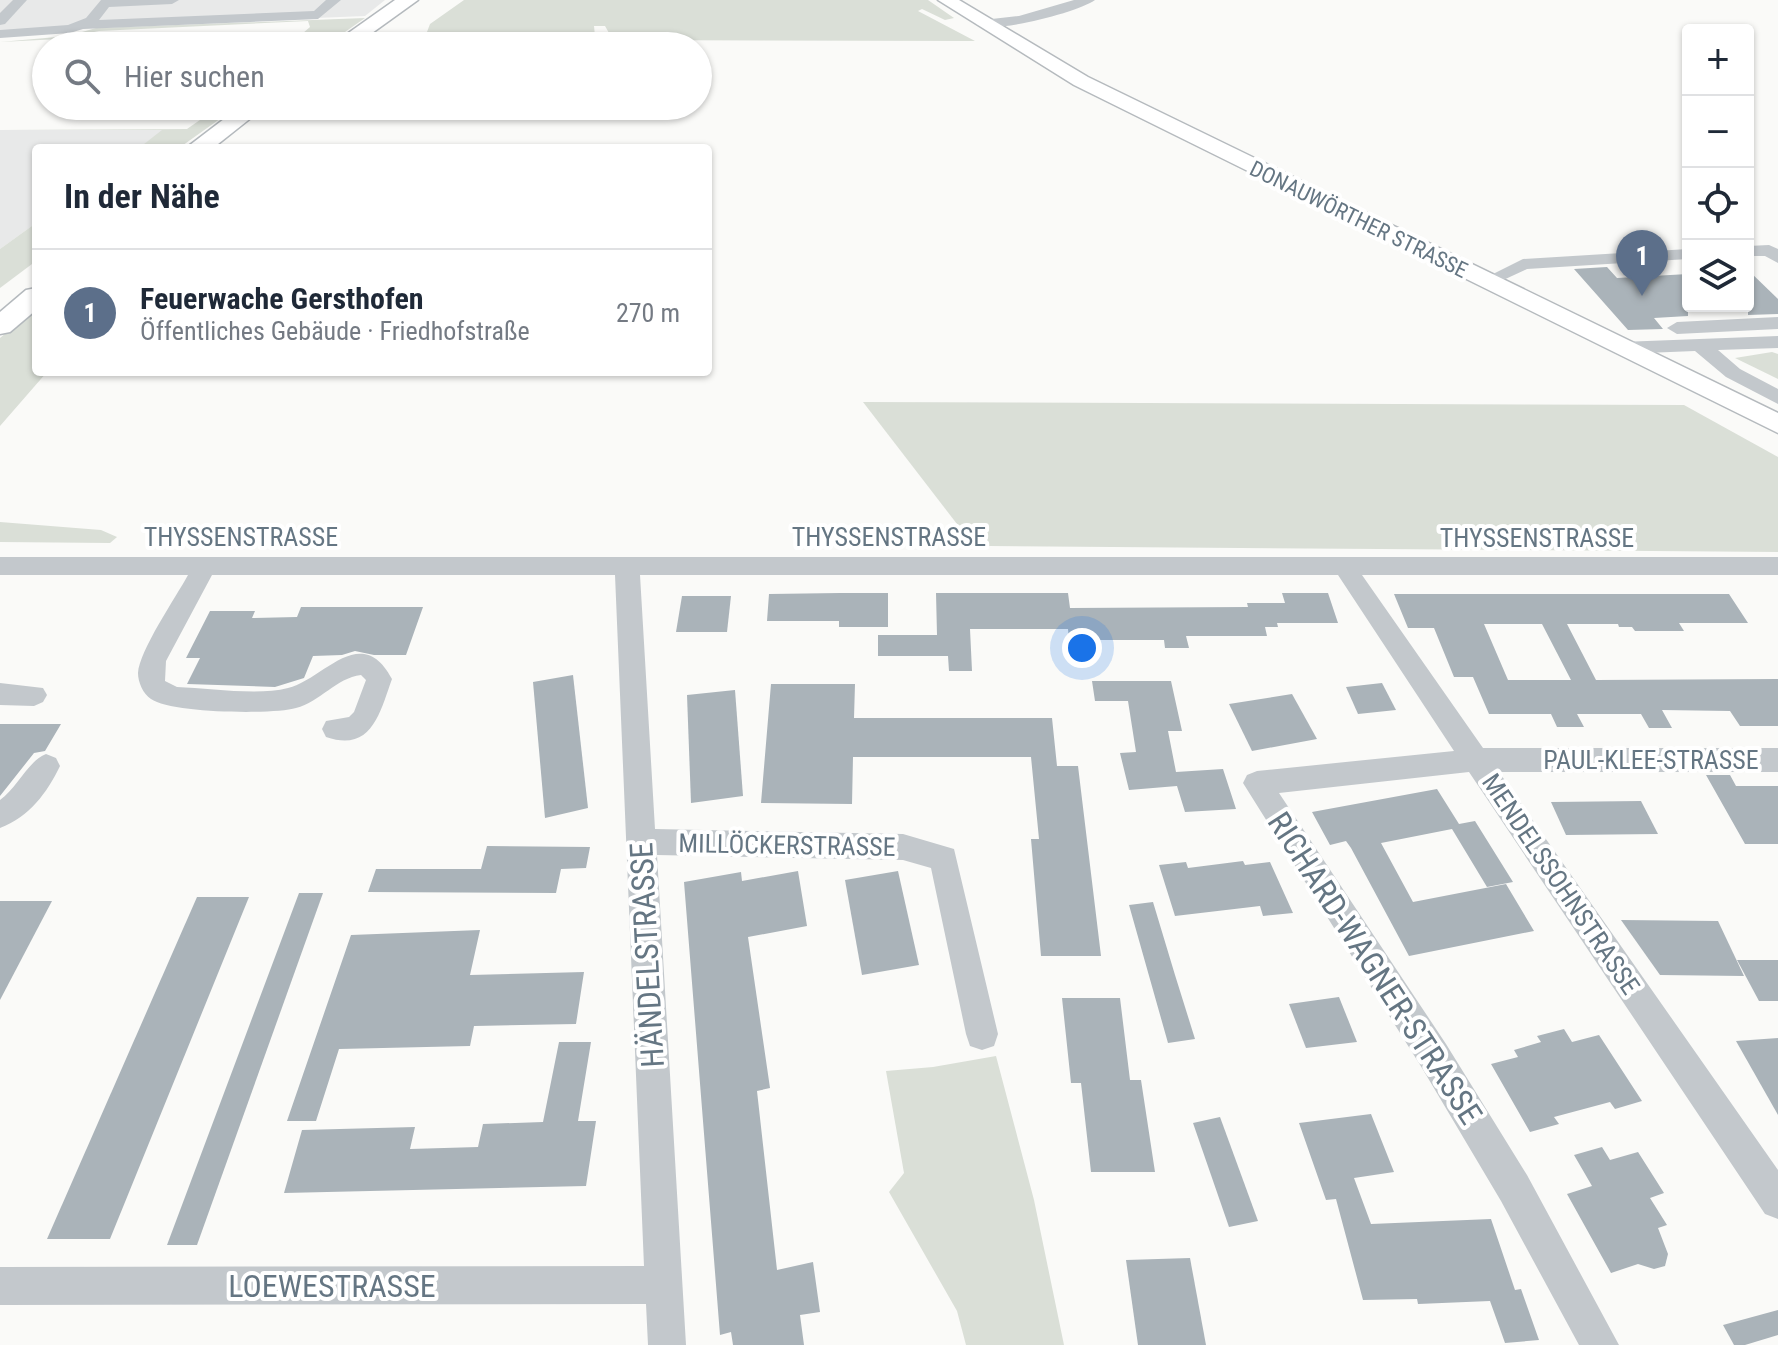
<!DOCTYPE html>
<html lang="de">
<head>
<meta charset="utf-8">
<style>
  body { margin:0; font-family:"Roboto Condensed",sans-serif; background:#f2f2f3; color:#1f2937 }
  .controls { position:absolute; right:24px; top:24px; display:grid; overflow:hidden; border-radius:8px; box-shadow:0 2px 6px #0004 }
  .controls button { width:72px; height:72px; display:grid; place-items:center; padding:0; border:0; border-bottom:2px solid #e0e1e3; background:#fff; color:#1f2937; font:40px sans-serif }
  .you { position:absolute; left:1082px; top:648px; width:28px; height:28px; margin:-20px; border:6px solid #fff; border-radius:50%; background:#1a73e8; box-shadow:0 0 0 12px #1a73e833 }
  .badge { display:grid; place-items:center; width:52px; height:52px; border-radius:50%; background:#0b8043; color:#fff; font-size:26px; font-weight:700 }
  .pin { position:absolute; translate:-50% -66px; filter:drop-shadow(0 2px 4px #0008) }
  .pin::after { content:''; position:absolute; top:42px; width:28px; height:24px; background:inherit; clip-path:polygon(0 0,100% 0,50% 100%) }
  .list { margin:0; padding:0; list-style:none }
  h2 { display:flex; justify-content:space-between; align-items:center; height:104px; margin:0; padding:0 32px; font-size:34px }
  h2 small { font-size:26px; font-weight:400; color:#747a83 }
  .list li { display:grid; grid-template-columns:52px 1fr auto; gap:24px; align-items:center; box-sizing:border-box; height:128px; padding:0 32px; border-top:2px solid #e0e1e3 }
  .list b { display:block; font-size:30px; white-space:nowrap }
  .list p { margin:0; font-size:26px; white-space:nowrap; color:#747a83 }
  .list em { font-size:26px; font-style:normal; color:#747a83 }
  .icon { flex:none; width:44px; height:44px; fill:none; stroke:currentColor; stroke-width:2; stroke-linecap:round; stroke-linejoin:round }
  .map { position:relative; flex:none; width:1778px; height:1345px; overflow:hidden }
  .search { position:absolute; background:#fff; box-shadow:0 2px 6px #0004; left:32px; top:32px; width:680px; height:88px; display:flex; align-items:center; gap:20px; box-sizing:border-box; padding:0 28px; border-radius:44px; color:#747a83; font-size:30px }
  .panel { position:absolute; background:#fff; box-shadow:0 2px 6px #0004; left:32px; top:144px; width:680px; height:232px; border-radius:8px }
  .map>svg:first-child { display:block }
  .built { fill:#e8e9e9 }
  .green { fill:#dadfd7 }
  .building { fill:#aab3b9; fill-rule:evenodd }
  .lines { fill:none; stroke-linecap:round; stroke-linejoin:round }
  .major-casing { stroke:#b5babe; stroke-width:3 }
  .highway-casing { stroke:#b4b9bd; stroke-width:3 }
  .minor { fill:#c3c8cc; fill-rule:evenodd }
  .major { fill:#fff; fill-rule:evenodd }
  .highway { fill:#fff; fill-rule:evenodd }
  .labels { text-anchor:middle; stroke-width:8; stroke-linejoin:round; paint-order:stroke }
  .far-street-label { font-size:22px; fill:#657683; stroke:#fff }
  .street-label { font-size:26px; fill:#657683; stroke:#fff }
  .near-street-label { font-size:32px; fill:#657683; stroke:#fff }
</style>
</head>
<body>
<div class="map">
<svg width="1778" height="1345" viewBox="0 0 1778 1345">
  <rect width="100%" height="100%" fill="#fafaf8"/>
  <g class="built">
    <polygon points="0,0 385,0 365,16 0,31"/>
    <polygon points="0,130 164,130 139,148 36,148 36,223 0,249"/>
  </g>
  <g class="green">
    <polygon points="464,0 928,0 954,18 945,20 922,9 918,11 975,41 613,40 605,26 594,26 595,36 581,41 451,40 427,32 430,24"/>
    <polygon points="365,18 325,46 288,46 310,27 308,21 99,31 60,39 0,42 68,36 96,28"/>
    <polygon points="220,106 238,106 179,148 139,148 162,130 0,130 187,129"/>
    <polygon points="36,223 36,261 0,288 0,249"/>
    <polygon points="36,308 36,372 47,372 0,426 0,338"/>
    <polygon points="1772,352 1778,354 1778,379 1735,358"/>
    <polygon points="863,402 1684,405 1778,457 1778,552 989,546 967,537"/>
    <polygon points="0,522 101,530 117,537 110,543 0,542"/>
    <polygon points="996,1056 1034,1200 1064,1345 966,1345 957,1311 889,1192 904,1173 886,1071 933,1067"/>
  </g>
  <g class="building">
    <polygon points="1607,267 1617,278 1688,274 1688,316 1654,318 1663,329 1628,330 1574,269"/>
    <polygon points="1748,270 1778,299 1778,314 1748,315"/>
    <polygon points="840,593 888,593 888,627 839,627 839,621 767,621 769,594"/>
    <polygon points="936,593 1068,593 1070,608 1248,607 1247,603 1285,603 1282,593 1328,593 1338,623 1277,623 1278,627 1265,627 1267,636 1186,636 1189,648 1165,648 1164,640 1069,640 1068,629 970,629 972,671 949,671 948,656 878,656 878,635 937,635"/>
    <path d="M1394,594H1729L1748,623H1679L1684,631H1635L1632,627H1619L1618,624H1567L1596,680L1778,679V726H1740L1730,711L1662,710L1672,728H1649L1641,714H1577L1584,727H1557L1551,714H1489L1473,677H1454L1434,628H1408ZM1484,624H1542L1571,680H1508Z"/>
    <polygon points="682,596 731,596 727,632 676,632"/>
    <polygon points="301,607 423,607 406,655 374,655 355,651 342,655 313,656 304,678 275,687 187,684 200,658 186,658 210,611 255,611 252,618 297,617"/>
    <polygon points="573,675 588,808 545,818 533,682"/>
    <polygon points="1092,681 1171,681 1182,731 1168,731 1176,772 1223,769 1236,809 1185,812 1177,786 1129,790 1120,753 1136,752 1128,701 1095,701"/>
    <polygon points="1382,683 1396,710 1358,714 1346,687"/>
    <polygon points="771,684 855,684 854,718 1052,718 1057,766 1078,766 1101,956 1041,956 1031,839 1039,839 1031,757 853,757 852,804 761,803"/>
    <polygon points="735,690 743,796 691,803 687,695"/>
    <polygon points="1292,694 1317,739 1252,751 1229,704"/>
    <polygon points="0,724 61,724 45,751 34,753 0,796"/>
    <polygon points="1706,775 1730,775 1736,786 1778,786 1778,844 1745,844"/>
    <polygon points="1437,789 1459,824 1475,821 1513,882 1487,887 1452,829 1381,843 1413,902 1506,884 1534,931 1409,956 1351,848 1346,841 1330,845 1312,812"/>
    <polygon points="1641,801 1658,834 1566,835 1551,802"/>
    <polygon points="487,846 590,847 586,868 561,869 556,893 368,892 376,869 481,869"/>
    <polygon points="1243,861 1245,865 1270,862 1293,913 1263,916 1260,906 1175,916 1159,865 1186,862 1188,868"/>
    <polygon points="798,871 807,926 748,937 770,1088 757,1091 777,1270 813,1262 820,1312 800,1315 804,1345 733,1345 731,1332 720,1335 684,882 741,872 742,881"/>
    <polygon points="898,871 919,965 862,975 845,880"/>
    <polygon points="299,893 323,893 197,1245 167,1245"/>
    <polygon points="197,897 249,897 110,1239 47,1239"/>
    <polygon points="0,901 52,901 0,1000"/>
    <polygon points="1153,902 1175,975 1195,1039 1168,1043 1129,905"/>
    <polygon points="1621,920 1718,921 1744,976 1660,975"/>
    <polygon points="480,930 470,975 584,972 576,1024 474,1026 470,1046 339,1049 316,1121 287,1121 351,935"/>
    <polygon points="1737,960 1778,960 1778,1001 1759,1001"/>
    <polygon points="1339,997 1357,1042 1306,1048 1289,1004"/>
    <polygon points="1062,998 1120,998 1130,1080 1141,1080 1155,1172 1091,1172 1081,1083 1071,1083"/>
    <polygon points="1564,1029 1572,1042 1599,1035 1642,1101 1615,1109 1610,1102 1554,1117 1559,1124 1530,1132 1491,1064 1518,1057 1514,1050 1541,1042 1537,1036"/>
    <polygon points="1778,1038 1778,1115 1736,1041"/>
    <polygon points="559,1042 591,1042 578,1121 596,1121 586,1186 284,1193 302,1130 415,1127 410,1149 478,1147 483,1124 543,1122"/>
    <polygon points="1371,1114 1394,1172 1354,1178 1371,1224 1491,1219 1515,1290 1521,1289 1539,1340 1505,1343 1490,1301 1418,1304 1417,1299 1363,1300 1336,1199 1326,1200 1299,1123"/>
    <polygon points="1220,1117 1258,1221 1229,1227 1193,1123"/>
    <polygon points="1602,1147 1610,1160 1638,1152 1664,1193 1650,1198 1667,1225 1658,1228 1668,1254 1665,1266 1654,1269 1638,1264 1611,1273 1567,1194 1592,1186 1574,1155"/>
    <polygon points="1190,1258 1206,1345 1138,1345 1126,1260"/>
    <polygon points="1778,1310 1778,1335 1745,1345 1734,1345 1723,1325"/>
  </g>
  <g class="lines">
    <g class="major-casing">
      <polygon id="major" points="938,0 959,0 1088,77 1778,413 1778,433 1074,85"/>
    </g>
    <g class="highway-casing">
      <g id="highway">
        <polygon points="395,0 418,0 354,46 330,46"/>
        <polygon points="241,106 266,106 213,148 186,148"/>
        <polygon points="36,288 36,310 10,332 0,334 0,312 26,290"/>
      </g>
    </g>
    <g class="minor">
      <polygon points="13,0 27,0 5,24 0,25 0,13"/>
      <polygon points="101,0 179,0 172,4 109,7 99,20 314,11 326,0 341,0 318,19 83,29 70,33 0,38 0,30 68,25 86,18"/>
      <path d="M1074,0H1095C1079,12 992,35 976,24L983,20L1019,16Z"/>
      <polygon points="1769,245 1778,249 1778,263 1765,256 1748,256 1748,246"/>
      <polygon points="1688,249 1688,259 1527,269 1486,288 1477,282 1523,259"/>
      <polygon points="1778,317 1778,329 1677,334 1667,328 1677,322"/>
      <polygon points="1778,336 1778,348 1718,350 1740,369 1778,389 1778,404 1726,377 1695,351 1621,354 1611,348 1621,342"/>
      <path d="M0,557H1778V575H1362L1483,748H1778V772H1499L1778,1170V1219L1765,1214L1469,772L1279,793L1446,1044L1527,1175L1619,1345H1579L1501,1201L1422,1068L1243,783L1247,775L1257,771L1454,751L1338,575H640L655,829L903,834L954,849L998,1034L994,1046L982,1050L970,1046L966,1034L931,868L903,860L657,855L686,1345H648L646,1304L0,1305V1267L644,1266L615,575H212L166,661L165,681L177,687C210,688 257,696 288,688C323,680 361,621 392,679C380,712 372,753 326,737L322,729L326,721L349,717L354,712L366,680L361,675C336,678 320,702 296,708C272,715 170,713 151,699C143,694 138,682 138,673C139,651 176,597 188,575H0Z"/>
      <polygon points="0,683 43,688 47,695 43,702 34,706 0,705"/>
      <path d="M46,754L56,758L60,766C47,793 29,817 0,828V800C17,788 29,760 46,754Z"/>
    </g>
    <use href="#major" class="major"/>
    <use href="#highway" class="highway"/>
  </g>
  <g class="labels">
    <g class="far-street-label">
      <text transform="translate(1359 219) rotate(26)" y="8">DONAUWÖRTHER STRASSE</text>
    </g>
    <g class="street-label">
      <text x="241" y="546">THYSSENSTRASSE</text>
      <text x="889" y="546">THYSSENSTRASSE</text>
      <text x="1537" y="547">THYSSENSTRASSE</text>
      <text x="1651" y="769">PAUL-KLEE-STRASSE</text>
      <text transform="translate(787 845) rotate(1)" y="9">MILLÖCKERSTRASSE</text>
      <text transform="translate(1561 884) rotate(56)" y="9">MENDELSSOHNSTRASSE</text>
    </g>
    <g class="near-street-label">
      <text transform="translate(647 955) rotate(-93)" y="11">HÄNDELSTRASSE</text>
      <text transform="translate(1375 968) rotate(57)" y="11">RICHARD-WAGNER-STRASSE</text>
      <text x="332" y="1297">LOEWESTRASSE</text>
    </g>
  </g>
</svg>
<div class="controls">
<button>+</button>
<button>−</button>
<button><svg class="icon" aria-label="locate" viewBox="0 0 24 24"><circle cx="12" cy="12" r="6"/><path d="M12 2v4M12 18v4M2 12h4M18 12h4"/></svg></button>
<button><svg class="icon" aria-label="layers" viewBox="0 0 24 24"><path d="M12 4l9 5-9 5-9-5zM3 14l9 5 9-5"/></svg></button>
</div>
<div class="you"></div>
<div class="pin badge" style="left:1642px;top:296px;background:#5c6f8a">1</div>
<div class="search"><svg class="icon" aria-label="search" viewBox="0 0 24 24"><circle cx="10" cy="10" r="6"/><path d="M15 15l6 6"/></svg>Hier suchen</div>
<section class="panel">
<h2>In der Nähe<small></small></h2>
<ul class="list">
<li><span class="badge" style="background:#5c6f8a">1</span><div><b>Feuerwache Gersthofen</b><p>Öffentliches Gebäude · Friedhofstraße</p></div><em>270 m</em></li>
</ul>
</section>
</div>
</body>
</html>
